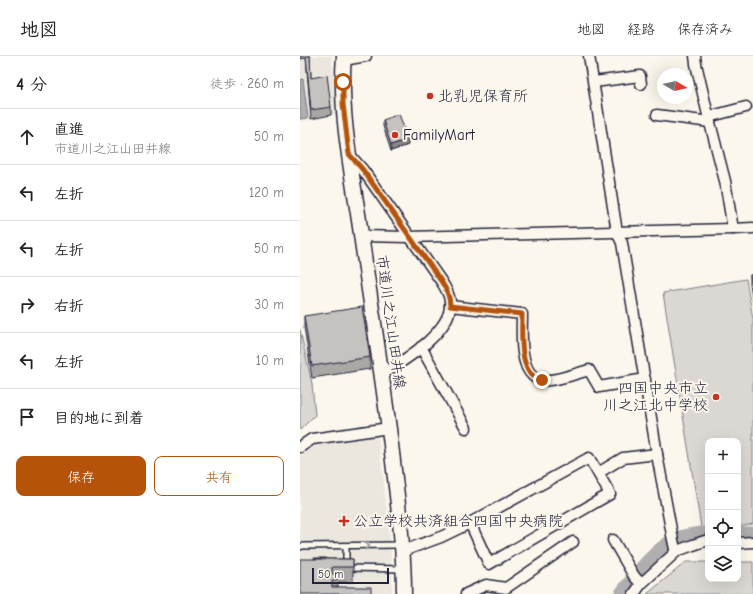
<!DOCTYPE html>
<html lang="ja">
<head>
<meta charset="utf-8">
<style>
  body { margin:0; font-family:"Comic Neue","Klee One",sans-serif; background:#f2f2f2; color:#222 }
  .controls { position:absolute; right:12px; bottom:12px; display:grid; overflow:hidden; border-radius:8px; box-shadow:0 4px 16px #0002 }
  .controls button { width:36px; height:36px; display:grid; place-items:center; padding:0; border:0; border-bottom:1px solid #e0e0e0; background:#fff; color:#222; font:20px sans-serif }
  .compass { position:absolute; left:357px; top:12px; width:36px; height:36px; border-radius:50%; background:#fff; box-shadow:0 4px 16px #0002; rotate:99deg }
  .scale { position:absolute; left:12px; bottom:10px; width:77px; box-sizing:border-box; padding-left:4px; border:2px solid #22223b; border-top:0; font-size:11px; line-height:14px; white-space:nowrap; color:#22223b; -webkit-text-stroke:3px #fbf7ec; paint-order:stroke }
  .stop { position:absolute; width:12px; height:12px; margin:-9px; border:3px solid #b45309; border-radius:50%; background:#fff }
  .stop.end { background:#b45309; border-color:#fff; box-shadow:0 1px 4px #0008 }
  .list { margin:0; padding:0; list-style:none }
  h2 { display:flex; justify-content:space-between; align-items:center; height:52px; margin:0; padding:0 16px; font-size:17px }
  h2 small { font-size:13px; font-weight:400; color:#767676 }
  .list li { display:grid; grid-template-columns:26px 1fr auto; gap:12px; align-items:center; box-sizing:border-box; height:56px; padding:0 16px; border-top:1px solid #e0e0e0 }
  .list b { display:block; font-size:15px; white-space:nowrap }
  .list p { margin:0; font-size:13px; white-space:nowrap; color:#767676 }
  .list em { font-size:13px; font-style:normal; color:#767676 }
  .actions { display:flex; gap:8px; padding:12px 16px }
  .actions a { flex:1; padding:9px 0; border:1px solid #b45309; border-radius:8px; text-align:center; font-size:14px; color:#b45309 }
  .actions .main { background:#b45309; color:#fff }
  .icon { flex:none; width:22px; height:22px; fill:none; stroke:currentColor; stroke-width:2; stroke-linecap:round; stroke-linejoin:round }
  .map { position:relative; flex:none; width:453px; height:538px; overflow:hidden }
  header { display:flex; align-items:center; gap:24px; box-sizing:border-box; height:56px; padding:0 20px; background:#fff; border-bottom:1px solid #e0e0e0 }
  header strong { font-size:19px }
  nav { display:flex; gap:22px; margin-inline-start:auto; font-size:14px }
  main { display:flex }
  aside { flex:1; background:#fff }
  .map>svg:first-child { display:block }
  .built { fill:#ebe7df }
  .green { fill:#dbd8d3; stroke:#7e7d87 }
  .water { fill:#b1aeb0; stroke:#787681 }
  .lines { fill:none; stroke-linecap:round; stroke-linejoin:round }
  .river { stroke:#b1aeb0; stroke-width:19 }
  .lane-casing { stroke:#22223b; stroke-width:8 }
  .street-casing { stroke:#22223b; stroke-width:13 }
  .secondary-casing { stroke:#22223b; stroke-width:17 }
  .lane { stroke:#fbf7ec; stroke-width:5 }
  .street { stroke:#fbf7ec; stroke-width:10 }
  .secondary { stroke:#fbf7ec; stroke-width:14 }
  .wall { fill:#aaa7a5; stroke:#22223b }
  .shaded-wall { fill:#8b8886; stroke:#22223b }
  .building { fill:#c6c2c0; stroke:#22223b }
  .oneway { stroke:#99979c }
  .route { stroke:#b45309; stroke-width:5 }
  .poi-dot { fill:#c8321e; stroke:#fbf7ec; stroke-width:1.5 }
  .labels { text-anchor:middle; stroke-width:4; stroke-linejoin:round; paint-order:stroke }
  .poi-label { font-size:15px; fill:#22223b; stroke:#fbf7ec; text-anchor:start }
  .street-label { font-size:15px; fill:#22223b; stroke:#fbf7ec }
</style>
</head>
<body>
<header>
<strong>地図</strong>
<nav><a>地図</a><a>経路</a><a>保存済み</a></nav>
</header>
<main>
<aside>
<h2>4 分<small>徒歩 · 260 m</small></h2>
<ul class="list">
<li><svg class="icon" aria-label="ahead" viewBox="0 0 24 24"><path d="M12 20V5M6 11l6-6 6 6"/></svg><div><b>直進</b><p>市道川之江山田井線</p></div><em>50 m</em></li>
<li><svg class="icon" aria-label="left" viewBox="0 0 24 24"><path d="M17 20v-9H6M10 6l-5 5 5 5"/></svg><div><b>左折</b></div><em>120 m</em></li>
<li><svg class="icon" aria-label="left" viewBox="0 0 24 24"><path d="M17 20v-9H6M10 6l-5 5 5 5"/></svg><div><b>左折</b></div><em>50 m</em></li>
<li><svg class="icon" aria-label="right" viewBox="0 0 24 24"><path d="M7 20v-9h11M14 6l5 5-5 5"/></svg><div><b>右折</b></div><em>30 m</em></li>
<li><svg class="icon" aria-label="left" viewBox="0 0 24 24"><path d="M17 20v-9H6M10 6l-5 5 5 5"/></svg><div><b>左折</b></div><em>10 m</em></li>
<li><svg class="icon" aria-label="arrive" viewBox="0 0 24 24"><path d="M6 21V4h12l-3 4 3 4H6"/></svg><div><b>目的地に到着</b></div></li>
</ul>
<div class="actions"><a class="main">保存</a><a>共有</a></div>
</aside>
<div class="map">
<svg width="453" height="538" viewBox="0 0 453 538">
  <rect width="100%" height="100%" fill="#fbf7ec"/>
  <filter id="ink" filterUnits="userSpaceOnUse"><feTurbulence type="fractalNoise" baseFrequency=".025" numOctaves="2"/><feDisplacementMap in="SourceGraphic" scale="8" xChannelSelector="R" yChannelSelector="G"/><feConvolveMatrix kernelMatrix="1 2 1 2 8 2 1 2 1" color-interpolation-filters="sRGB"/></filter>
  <g filter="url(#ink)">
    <g class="built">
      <polygon points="0,0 32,0 35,58 0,65"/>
      <polygon points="78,377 90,482 92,519 92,538 0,538 0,401 5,392 11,386"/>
    </g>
    <g class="green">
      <polygon points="446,223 453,263 453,468 438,471 438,385 408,385 408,476 402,477 363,237"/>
      <polygon points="0,274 12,328 15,359 0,374"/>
      <polygon points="386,506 408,506 408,523 438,523 438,506 453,506 453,538 347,538"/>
    </g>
    <polygon class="water" points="3,23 8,62 0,63 0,24"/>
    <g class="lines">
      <g class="river">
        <polyline points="438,480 453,480"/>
        <path d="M324,538C337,522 350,504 366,492C377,483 394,480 408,480"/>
      </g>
      <g class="lane-casing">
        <g id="lane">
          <polyline points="46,490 46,509"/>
          <polyline points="0,491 2,490 101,489"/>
          <polyline points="47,512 103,513"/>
        </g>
      </g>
      <g class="street-casing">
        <g id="street">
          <polyline points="289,0 317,176 322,187 358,404 373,484 375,493 377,495"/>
          <polyline points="395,0 396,8 408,59 425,125 433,173"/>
          <polyline points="44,4 66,0"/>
          <polyline points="294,26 340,20 341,28"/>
          <polyline points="357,59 410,66"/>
          <polyline points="408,61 446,51"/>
          <path d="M49,98L63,114L141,225C145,231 149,237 150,245C154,275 103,305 81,319"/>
          <polyline points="61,180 108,181 433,173 453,172"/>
          <path d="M150,250L222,258C222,275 219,308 233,320C237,324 245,325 250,324C261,323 278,317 289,314L299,331L345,323"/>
          <polyline points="121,291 166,372"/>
          <polyline points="0,391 12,383 89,372"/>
          <polyline points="170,467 189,508 310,438 298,417 323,402 357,398"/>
          <polyline points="313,484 334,520 341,528"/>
          <polyline points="438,487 453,486"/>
          <polyline points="103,495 141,481 170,467 289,402 298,417"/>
          <polyline points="166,538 186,529 206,532 273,486"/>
          <polyline points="334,538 341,528 377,495 393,489 405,485 408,485"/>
        </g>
      </g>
      <g class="secondary-casing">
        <path id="secondary" d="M44,0C39,56 52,116 60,171C71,252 85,333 94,414C99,456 104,496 104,538"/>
      </g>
      <use href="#lane" class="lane"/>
      <use href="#street" class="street"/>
      <use href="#secondary" class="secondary"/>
    </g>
    <g class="wall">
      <polygon points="0,0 10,0 11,22 31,51 31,59 11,63 6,2 0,3"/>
      <polygon points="83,64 108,89 91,95 83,70"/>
      <polygon points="450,219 453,219 453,245 450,228"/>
      <polygon points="4,260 70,301 70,313 12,322 4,271"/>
      <polygon points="26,503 53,503 53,526 38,526 38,531 0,538"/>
    </g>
    <polygon class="shaded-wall" points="108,83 108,89 91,95 91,89"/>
    <g class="building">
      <polygon points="6,0 10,0 11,22 27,19 31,51 11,54"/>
      <polygon points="99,58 108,83 91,89 83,64"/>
      <polygon points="450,219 453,219 453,236"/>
      <polygon points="62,251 70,301 12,310 4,260"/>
      <rect x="14" y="502" width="12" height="1"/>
      <polygon points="0,503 53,503 53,511 32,511 32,518 36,518 36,520 38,520 38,523 36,523 36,525 32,525 32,531 71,531 71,538 0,538"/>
    </g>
    <defs><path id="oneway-chevron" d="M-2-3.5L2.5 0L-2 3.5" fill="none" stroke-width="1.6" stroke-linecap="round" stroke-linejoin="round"/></defs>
    <use class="oneway" href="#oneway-chevron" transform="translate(67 490)"/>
  </g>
  <g class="lines" filter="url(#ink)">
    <path class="route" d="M43,26V48L49,98L63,114L141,225C146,233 150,240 150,250L222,258C222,275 219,309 233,320C235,322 239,323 242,324"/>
  </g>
  <g class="poi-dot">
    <circle cx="130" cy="40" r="4"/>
    <circle cx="95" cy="79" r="4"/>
    <circle cx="416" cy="341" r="4"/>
    <path d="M42 459h4v4h4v4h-4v4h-4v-4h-4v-4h4z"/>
  </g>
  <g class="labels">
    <g class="poi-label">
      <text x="138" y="45">北乳児保育所</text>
      <text x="103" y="84">FamilyMart</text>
      <text x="408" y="337" text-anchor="end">四国中央市立<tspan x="408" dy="17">川之江北中学校</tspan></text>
      <text x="53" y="470">公立学校共済組合四国中央病院</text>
    </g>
    <g class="street-label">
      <text transform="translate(91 266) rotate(82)" y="5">市道川之江山田井線</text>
    </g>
  </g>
</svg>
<div class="controls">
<button>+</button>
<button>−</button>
<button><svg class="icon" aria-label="locate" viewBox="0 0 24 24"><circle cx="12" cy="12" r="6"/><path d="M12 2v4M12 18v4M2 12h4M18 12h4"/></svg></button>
<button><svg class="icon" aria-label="layers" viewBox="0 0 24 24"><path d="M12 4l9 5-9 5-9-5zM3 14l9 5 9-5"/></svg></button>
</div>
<svg class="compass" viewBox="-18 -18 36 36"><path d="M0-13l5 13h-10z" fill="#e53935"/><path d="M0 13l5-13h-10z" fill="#767676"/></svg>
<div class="scale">50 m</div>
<div class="stop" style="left:43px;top:26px"></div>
<div class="stop end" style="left:242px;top:324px"></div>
</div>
</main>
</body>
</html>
